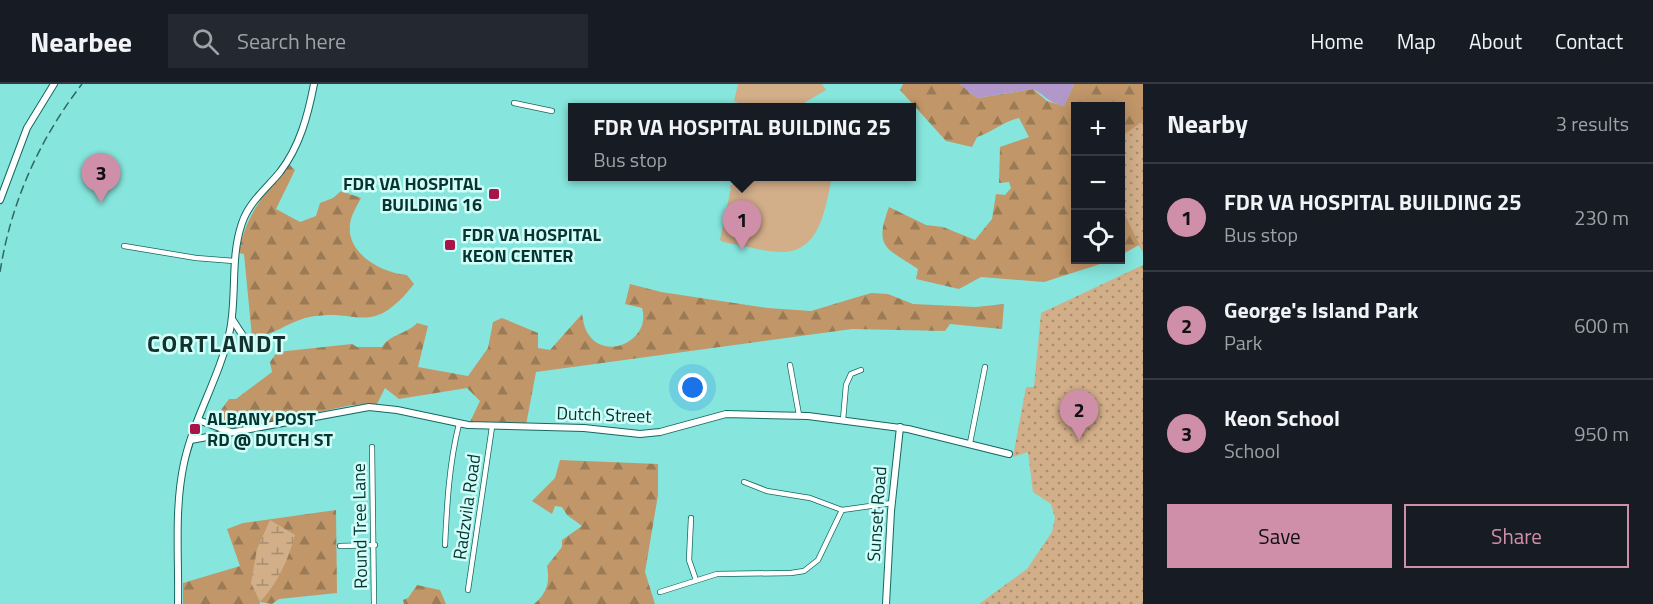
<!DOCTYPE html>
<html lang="en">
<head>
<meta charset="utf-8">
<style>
  body { margin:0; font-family:"Titillium Web",sans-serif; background:#242831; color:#f1f3f6 }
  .controls { position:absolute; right:18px; top:18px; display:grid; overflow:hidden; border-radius:0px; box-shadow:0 3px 15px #0003 }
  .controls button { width:54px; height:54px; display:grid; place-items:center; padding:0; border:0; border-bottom:2px solid #363941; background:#171b24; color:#f1f3f6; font:30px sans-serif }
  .you { position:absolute; left:693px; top:304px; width:21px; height:21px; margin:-15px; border:4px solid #fff; border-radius:50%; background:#1a73e8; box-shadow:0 0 0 9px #1a73e833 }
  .badge { display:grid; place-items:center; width:39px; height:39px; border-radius:50%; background:#d08fa8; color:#111; font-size:20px; font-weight:700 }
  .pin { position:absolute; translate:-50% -50px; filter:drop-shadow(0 2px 3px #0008) }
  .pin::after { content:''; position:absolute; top:32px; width:21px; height:18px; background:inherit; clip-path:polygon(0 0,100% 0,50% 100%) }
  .popup { position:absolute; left:568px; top:19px; width:348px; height:78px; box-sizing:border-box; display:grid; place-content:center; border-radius:0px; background:#171b24; filter:drop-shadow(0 2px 4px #0005); font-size:20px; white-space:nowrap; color:#9ea1a6 }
  .popup b { font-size:22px; color:#f1f3f6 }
  .popup::after { content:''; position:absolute; left:50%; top:100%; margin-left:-12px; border:12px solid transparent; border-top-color:#171b24 }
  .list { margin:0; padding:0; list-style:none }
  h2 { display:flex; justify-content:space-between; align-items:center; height:78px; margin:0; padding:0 24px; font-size:26px }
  h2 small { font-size:20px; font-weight:400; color:#9ea1a6 }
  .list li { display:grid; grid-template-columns:39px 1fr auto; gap:18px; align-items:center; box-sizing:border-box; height:108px; padding:0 24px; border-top:2px solid #363941 }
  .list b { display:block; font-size:22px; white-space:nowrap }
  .list p { margin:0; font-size:20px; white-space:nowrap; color:#9ea1a6 }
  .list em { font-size:20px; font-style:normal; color:#9ea1a6 }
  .actions { display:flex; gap:12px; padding:18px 24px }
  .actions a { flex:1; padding:14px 0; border:2px solid #d08fa8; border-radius:0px; text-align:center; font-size:21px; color:#d08fa8 }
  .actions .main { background:#d08fa8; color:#111 }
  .icon { flex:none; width:33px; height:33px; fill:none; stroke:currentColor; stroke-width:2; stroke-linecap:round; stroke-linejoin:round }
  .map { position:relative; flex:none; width:1143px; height:520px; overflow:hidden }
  header { display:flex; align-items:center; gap:36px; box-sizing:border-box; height:84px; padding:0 30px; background:#171b24; border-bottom:2px solid #363941 }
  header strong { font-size:28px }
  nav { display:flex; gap:33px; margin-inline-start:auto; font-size:21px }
  .search { width:420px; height:54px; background:#242831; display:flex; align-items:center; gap:15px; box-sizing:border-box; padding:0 21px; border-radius:0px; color:#9ea1a6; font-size:22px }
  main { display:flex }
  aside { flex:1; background:#171b24 }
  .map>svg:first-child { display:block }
  .green { fill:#d2ae89 }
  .forest { fill:url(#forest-firs) }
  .wetland { fill:url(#wetland-marsh) }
  .park { fill:url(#park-dots) }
  .water { fill:#b297cb }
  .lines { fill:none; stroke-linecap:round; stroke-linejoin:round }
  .street-casing { stroke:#176761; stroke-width:6 }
  .secondary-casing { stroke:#176761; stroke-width:8 }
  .street { stroke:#fff; stroke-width:4.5 }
  .secondary { stroke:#fff; stroke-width:6 }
  .rail { stroke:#2d6964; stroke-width:1.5; stroke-dasharray:9 4.5; stroke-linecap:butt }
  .poi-dot { fill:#a81449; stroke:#d1fef9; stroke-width:2 }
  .labels { text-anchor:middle; stroke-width:5; stroke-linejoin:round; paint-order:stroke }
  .poi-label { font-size:18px; font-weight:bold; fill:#073330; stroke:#d1fef9; text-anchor:start }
  .street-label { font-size:18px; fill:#073330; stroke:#d1fef9 }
  .district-label { font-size:24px; font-weight:bold; letter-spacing:1.5px; fill:#13322f; stroke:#d1fef9 }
</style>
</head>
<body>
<header>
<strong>Nearbee</strong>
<div class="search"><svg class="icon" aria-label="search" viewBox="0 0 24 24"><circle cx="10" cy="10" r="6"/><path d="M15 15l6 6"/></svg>Search here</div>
<nav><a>Home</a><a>Map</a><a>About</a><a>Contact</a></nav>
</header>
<main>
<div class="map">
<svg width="1143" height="520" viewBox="0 0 1143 520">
  <defs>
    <pattern id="forest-firs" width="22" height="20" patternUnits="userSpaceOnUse" patternTransform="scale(1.5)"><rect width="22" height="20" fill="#c19668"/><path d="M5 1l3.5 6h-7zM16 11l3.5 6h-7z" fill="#9b7b56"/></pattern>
    <pattern id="wetland-marsh" width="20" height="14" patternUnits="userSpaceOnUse" patternTransform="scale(1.5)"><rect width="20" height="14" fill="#d2ae89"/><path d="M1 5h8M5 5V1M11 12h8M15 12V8" fill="none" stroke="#a88e70"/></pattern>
    <pattern id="park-dots" width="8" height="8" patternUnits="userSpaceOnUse" patternTransform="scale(1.5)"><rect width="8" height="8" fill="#d2ae89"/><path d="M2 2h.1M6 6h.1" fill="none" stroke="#a88e70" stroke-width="1.8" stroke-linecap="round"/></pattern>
  </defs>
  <rect width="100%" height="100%" fill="#86e6dd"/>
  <g class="green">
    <polygon points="738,0 822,0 826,6 797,23 747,23 734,17"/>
    <path d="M737,93H832C825,124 821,170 779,168C760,167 742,161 723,158L720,156L731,104L729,103L736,97Z"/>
  </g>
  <g class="forest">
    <path d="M903,0H960L977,14L1033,5L1047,17L1064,22L1074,0H1143V168L1139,161L1121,171L1120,22H1076V176H1113L1044,198L981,193L959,205L916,195L918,185C885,163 874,164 889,123L926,141L943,143L975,156L992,135L996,110L1005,111L1011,104L1009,98L999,99L1000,63L1029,53L1019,34C1002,38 993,48 977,53L972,63L946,57L900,6Z"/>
    <path d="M289,80L295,86L276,125L300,138L316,132L320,119L333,114L341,107L361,114C357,122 351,131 350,140C346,170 382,189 407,191L414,200C369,257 358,221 305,234C288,239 270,253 252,253L244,170L239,169C245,131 266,108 289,80Z"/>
    <path d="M630,200L661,208L768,224L811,227L871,209L888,210L913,220L976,223L1004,220L1002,245L950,240L945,247L852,245L536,288L526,341L470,338L480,317L467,304L399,315L385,304L377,320L352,321L244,344H232L213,337L229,315H236L272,288L270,278L277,268L352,260L357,263H382C390,250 407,250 417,239L428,242L418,283L468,292L488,264L493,238L502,234L538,249V264L550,266L582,230C583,235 584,243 587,248C604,279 652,256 642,224L625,220Z"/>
    <path d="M560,376L658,380V411L645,488L655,520H534C547,509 550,498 547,482L562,463V456L582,442L567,431L562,423L555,422L552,430L532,417L555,394Z"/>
    <polygon points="336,426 337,509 279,515 272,520 260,518 260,520 183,520 183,499 240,482 227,445 243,439"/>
    <polygon points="417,501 440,506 446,520 404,520 403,516 408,514"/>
  </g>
  <path class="wetland" d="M270,436L295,451C288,476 278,499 260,518L251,499L257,465Z"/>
  <g class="park">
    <polygon points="1143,37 1143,168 1121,123 1121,53"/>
    <polygon points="1143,181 1143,520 979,520 1027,485 1052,448 1055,434 1051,420 1033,408 1028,368 1013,373 1026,303 1034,303 1041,229"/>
  </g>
  <path class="water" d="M960,0H1074L1064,22C1045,17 1047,12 1033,5L977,14Z"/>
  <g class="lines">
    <g class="street-casing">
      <g id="street">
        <polyline points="514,19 552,27"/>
        <polyline points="124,162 196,174 234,177"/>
        <polyline points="790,281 799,331"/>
        <polyline points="843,336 846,301 851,290 861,286"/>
        <polyline points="970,359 985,283"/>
        <polyline points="372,363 374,520"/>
        <polyline points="744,398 767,407 810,414 842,426 892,419"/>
        <polyline points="691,434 689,476 696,496"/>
        <path d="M445,461C447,420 449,380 459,340"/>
        <polyline points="340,462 375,461"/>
        <polyline points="468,506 492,343"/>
        <polyline points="660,508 717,490 791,489 804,487 818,476 842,426"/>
      </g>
    </g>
    <g class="secondary-casing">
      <g id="secondary">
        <polyline points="0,116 27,44 54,0"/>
        <polyline points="232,235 247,258"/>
        <polyline points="198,336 231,348"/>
        <polyline points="191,356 369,323 397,326 468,341 584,344 640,350 660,348 726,330 808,332 908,345 1009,370"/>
        <path d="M178,520C179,474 174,425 184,379C194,333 220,293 230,246C237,211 230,174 242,139C249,118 267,104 280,88C300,62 308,31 314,0"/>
        <polyline points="886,520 891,427 900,343"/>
      </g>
    </g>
    <use href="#street" class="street"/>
    <use href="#secondary" class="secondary"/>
    <path class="rail" d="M0,188C11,118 39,56 82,0"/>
  </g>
  <g class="poi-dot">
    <rect x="488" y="104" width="12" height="12" rx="3"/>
    <rect x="444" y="155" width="12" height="12" rx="3"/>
    <rect x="189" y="339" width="12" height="12" rx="3"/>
  </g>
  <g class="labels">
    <g class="poi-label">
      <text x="482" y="106" text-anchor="end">FDR VA HOSPITAL<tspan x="482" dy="21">BUILDING 16</tspan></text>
      <text x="462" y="157">FDR VA HOSPITAL<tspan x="462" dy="21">KEON CENTER</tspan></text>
      <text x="207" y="341">ALBANY POST<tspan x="207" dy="21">RD @ DUTCH ST</tspan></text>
    </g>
    <g class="street-label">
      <text transform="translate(604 331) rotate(2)" y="6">Dutch Street</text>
      <text transform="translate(467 423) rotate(-82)" y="6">Radzvila Road</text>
      <text transform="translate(877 430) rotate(-86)" y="6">Sunset Road</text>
      <text transform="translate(360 442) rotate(-91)" y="6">Round Tree Lane</text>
    </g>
    <g class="district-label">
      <text x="217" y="268">CORTLANDT</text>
    </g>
  </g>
</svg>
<div class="controls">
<button>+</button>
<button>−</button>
<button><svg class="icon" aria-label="locate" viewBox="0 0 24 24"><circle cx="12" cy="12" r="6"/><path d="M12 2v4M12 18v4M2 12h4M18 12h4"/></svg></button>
</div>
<div class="you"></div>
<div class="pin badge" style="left:742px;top:166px">1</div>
<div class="popup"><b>FDR VA HOSPITAL BUILDING 25</b>Bus stop</div>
<div class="pin badge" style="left:1079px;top:356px">2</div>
<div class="pin badge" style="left:101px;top:119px">3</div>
</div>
<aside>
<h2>Nearby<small>3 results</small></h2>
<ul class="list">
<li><span class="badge">1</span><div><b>FDR VA HOSPITAL BUILDING 25</b><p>Bus stop</p></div><em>230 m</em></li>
<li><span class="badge">2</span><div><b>George's Island Park</b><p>Park</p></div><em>600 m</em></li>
<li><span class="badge">3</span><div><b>Keon School</b><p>School</p></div><em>950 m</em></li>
</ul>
<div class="actions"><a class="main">Save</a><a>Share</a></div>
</aside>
</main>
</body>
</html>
